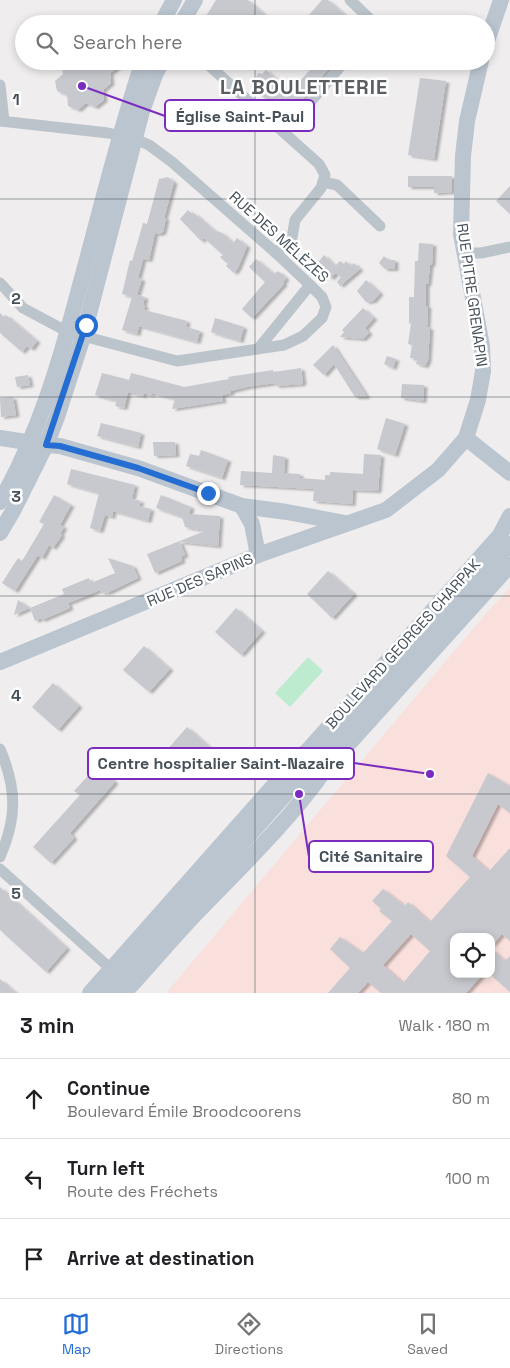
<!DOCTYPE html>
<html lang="en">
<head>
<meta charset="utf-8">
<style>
  body { margin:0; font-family:"Space Grotesk",sans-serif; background:#f2f2f2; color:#202124 }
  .controls { position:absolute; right:15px; bottom:15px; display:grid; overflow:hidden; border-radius:10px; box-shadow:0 2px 8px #0003 }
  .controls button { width:45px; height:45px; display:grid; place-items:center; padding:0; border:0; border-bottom:1px solid #e0e0e0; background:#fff; color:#202124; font:25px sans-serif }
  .stop { position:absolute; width:15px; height:15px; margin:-11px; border:4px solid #236dd3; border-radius:50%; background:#fff }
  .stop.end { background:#236dd3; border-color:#fff; box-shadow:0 1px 5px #0008 }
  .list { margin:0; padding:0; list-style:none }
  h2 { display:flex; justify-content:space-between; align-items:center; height:65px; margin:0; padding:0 20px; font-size:21px }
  h2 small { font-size:16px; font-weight:400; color:#757577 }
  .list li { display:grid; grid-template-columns:32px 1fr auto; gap:15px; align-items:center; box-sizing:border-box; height:80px; padding:0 20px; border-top:1px solid #e0e0e0 }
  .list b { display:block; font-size:19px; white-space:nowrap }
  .list p { margin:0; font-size:16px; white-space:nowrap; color:#757577 }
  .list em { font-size:16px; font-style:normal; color:#757577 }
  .icon { flex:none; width:28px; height:28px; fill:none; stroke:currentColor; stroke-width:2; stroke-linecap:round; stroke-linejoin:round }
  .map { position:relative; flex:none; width:510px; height:993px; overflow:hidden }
  .search { position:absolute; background:#fff; box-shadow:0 2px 8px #0003; left:15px; right:15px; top:15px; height:55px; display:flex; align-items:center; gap:12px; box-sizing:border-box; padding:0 18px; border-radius:28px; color:#757577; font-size:19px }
  .sheet { height:305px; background:#fff }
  nav { display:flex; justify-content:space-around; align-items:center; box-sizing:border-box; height:70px; border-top:1px solid #e0e0e0; background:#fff; font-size:14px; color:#757577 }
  nav a { display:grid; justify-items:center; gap:2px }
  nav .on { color:#236dd3 }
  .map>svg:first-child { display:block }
  .medical { fill:#f9e0dd; fill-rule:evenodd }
  .green { fill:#bcebcf }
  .building { fill:#c7c9cf; fill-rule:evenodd; filter:url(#shadow) }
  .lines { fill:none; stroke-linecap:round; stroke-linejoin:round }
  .street { stroke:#bcc4cb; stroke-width:11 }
  .secondary { stroke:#bbc5d0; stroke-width:16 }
  .route { stroke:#236dd3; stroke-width:6 }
  .grid { fill:none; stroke:#465059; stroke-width:1; stroke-opacity:0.55 }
  .labels { text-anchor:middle; stroke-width:5; stroke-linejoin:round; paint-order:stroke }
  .street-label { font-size:15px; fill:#465059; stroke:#fff }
  .district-label { font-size:20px; font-weight:bold; letter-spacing:1px; fill:#5a5d61; stroke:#fff }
  .grid-label { font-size:16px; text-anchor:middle; font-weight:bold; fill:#465059; stroke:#fff; stroke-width:5; stroke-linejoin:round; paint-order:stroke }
  .leader { fill:none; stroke:#7b2cbf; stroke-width:2 }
  .callout-dot { fill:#7b2cbf; stroke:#fff; stroke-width:2 }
  .callout { fill:#fff; stroke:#7b2cbf; stroke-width:2 }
  .callout-label { font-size:16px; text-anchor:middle; font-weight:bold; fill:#465059 }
</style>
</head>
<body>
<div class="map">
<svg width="510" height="993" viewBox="0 0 510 993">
  <defs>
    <filter id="shadow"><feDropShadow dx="3.5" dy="2" stdDeviation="1" flood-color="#0004"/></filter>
  </defs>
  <rect width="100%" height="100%" fill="#efeded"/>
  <path class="medical" d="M510,588V993H166L488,611ZM454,937H491V974H454Z"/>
  <polygon class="green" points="308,657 323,671 290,707 275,693"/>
  <g class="building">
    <polygon points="216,0 248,0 275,24 201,24"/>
    <polygon points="322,0 328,0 355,24 301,24"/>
    <polygon points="61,61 116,61 117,68 110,73 111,83 103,90 104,100 95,107 86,103 78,110 68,106 67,95 57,91 55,81 63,74"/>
    <polygon points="318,61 335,61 287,118 251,86 254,82 258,73 262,74 266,70 290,92"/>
    <polygon points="420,78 446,81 434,159 408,155"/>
    <polygon points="408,176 452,176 452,192 434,193 434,187 408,187"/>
    <polygon points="168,177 174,182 164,218 166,218 163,232 159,234 155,233 149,260 143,259 138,278 142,279 137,295 145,297 143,305 145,305 144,310 187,321 186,327 200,331 197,342 139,326 137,334 122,330 132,297 122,294 130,260 132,261 135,251 143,223 147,224 159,179"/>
    <polygon points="510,186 510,214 496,201"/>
    <polygon points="188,210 193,215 194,213 216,232 217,231 222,233 233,243 237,238 247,246 238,268 234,273 226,266 228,264 220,257 223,255 204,238 201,241 180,219"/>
    <polygon points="419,243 433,244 432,264 430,265 428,284 426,284 426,306 428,306 427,327 430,328 428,360 425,366 416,364 417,359 410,358 412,345 408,344 411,323 409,324 409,297 414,297 415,261 418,261"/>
    <polygon points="324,255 335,266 340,261 344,264 346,261 351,266 354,263 360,269 340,286 337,282 341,277 336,273 331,278 315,266"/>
    <polygon points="384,256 388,260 395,260 395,269 385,269 379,263"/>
    <polygon points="256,259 274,274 278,271 286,278 283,282 284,284 252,318 242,309 265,282 249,267"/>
    <polygon points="366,280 380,293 373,301 366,302 357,291"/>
    <polygon points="363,308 374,318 365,328 369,333 363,339 340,337 344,332 342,330"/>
    <polygon points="0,313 4,317 6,315 37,341 31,349 27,346 22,352 0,333"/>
    <polygon points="215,318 244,327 240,341 211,332"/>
    <polygon points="333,345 360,386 367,397 355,397 334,364 324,375 313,365"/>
    <polygon points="387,356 396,359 393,368 384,364"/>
    <polygon points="301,368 303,382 302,384 276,386 275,383 247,387 231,391 231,393 222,395 223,401 172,409 175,399 152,393 151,395 144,393 143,396 128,392 124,408 115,406 117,401 95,395 102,373 129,380 131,373 184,387 229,379 228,377 273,370 273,372"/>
    <polygon points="28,375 30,385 17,387 15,377"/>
    <polygon points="402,384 424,385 423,401 401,398"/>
    <polygon points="13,397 16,415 1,417 0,398"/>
    <polygon points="386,418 405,424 395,455 377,449"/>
    <polygon points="101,423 141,433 138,447 97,436"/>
    <polygon points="153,442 175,442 176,455 154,456"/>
    <polygon points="201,450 228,460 222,478 186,466 190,454 199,456"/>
    <polygon points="364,454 381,455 378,491 353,490 352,504 313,501 314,489 240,485 241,471 272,473 273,455 285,457 284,473 300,474 300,478 325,480 325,475 330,475 330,472 363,474"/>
    <polygon points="71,469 135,485 132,499 141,501 139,506 151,509 148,521 113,511 112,517 105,515 100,531 90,528 99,493 67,484"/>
    <polygon points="54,495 71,505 60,525 64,527 60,534 62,535 53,548 49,545 42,558 38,555 15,591 2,583 18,558 22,561 44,524 39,522"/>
    <polygon points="161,495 191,507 189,514 220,516 218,546 180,542 185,555 181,557 182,561 155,573 147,554 205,531 185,527 182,517 156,508"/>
    <polygon points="108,558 133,566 138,578 107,593 106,592 102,593 100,590 81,598 68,603 70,608 42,620 41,618 35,621 30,608 64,594 62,589 89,578 91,583 115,573"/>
    <polygon points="328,571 354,594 332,618 307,594"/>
    <polygon points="18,600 30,608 14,615"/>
    <polygon points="236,608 262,631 241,655 215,632"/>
    <polygon points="144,646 170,669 149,692 123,670"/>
    <polygon points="53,683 79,706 58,730 32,707"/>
    <polygon points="187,727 213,750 192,774 166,751"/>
    <polygon points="97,766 115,782 70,833 74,838 51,863 33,847 80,795 74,791"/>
    <path d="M488,773L510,786V813L498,804L472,856L489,871L510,848V941L502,934L491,946V937H454V974H483L466,993H381L368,982L358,993H328L350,968L330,949L340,937L363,953L392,921L379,911L381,909L372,901L383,889L405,906L408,902L430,922L470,877L446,856ZM411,934L430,951L403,983L383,965Z"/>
    <polygon points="0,887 67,948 46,972 0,930"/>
    <polygon points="491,949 505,961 510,956 510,992 491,975"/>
    <polygon points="0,979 16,993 0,993"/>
  </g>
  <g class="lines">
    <g class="street">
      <polyline points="350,0 371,20 395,24"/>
      <polyline points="204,61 319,164 325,175 321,188 295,220 292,238 276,253"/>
      <polyline points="0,85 4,121"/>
      <polyline points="0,121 108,133 135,139 149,145 172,162 276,253 310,285 322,297 326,307 322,318 303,336 284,345 177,361 68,332 23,308 0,283"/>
      <polyline points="285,132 345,61"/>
      <polyline points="323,182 337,185 380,226"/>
      <polyline points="464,253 481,253 510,247"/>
      <polyline points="258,349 310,285"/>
      <path d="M0,749C17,789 17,818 0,857"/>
      <polyline points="0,869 111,969"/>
    </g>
    <g class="secondary">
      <polyline points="161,24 174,0"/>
      <polyline points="181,24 195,0"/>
      <polyline points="486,44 501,0"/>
      <polyline points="0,438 46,445 60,446 138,468 242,506 287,512 345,523"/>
      <polyline points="466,438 510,473"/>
      <path d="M0,502C38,436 60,362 79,289C100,213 118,136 143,61"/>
      <polyline points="242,506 252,524 258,555"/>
      <polyline points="0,533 13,511 46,445 57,417 83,337 142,111 155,75 162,61"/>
      <polyline points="0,662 258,555 386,510 438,470 466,438 478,400 483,371 482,346 461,234 463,156 467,121 481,61"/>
      <polyline points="90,993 292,765 309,749 500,535 510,516"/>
      <polyline points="109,993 291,788 510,544"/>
      <path d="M124,993C152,963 178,931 207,902C248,860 291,818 325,770L510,565"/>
    </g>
  </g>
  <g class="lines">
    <polyline class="route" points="86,325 46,445 60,446 138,468 208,493"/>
  </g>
  <path class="grid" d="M255,0V24M255,61V993M0,199H510M0,397H510M0,596H510M0,794H510"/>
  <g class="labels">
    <g class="street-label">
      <text transform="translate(279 237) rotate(42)" y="5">RUE DES MÉLÈZES</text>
      <text transform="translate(472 295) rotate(82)" y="5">RUE PITRE GRENAPIN</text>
      <text transform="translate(200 580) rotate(-23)" y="5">RUE DES SAPINS</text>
      <text transform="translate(403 644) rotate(-48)" y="5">BOULEVARD GEORGES CHARPAK</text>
    </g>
    <g class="district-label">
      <text x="304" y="94">LA BOULETTERIE</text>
    </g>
  </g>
  <g class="grid-label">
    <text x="16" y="105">1</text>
    <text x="16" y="304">2</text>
    <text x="16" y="502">3</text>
    <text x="16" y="701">4</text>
    <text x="16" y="899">5</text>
  </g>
  <path class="leader" d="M82 86L165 116M430 774L354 763M299 794L309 857"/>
  <g class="callout-dot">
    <circle cx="82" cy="86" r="5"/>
    <circle cx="430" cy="774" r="5"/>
    <circle cx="299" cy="794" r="5"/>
  </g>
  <g class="callout">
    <rect x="165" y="100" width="149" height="31" rx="5"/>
    <rect x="88" y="748" width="266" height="31" rx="5"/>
    <rect x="309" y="841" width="124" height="31" rx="5"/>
  </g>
  <g class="callout-label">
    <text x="240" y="122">Église Saint-Paul</text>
    <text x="221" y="769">Centre hospitalier Saint-Nazaire</text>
    <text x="371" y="862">Cité Sanitaire</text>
  </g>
</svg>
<div class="controls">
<button><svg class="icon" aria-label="locate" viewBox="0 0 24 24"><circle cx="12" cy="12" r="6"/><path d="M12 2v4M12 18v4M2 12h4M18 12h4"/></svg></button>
</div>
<div class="stop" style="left:86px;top:325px"></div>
<div class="stop end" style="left:208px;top:493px"></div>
<div class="search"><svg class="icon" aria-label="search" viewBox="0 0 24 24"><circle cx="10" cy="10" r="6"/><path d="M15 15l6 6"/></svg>Search here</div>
</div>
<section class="sheet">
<h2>3 min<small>Walk · 180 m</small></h2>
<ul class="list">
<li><svg class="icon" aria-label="ahead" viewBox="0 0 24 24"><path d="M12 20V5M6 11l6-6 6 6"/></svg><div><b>Continue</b><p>Boulevard Émile Broodcoorens</p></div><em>80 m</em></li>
<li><svg class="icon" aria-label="left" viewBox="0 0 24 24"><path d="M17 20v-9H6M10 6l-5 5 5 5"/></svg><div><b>Turn left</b><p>Route des Fréchets</p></div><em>100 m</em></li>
<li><svg class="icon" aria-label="arrive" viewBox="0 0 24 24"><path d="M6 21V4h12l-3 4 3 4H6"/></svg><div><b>Arrive at destination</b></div></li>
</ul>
</section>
<nav>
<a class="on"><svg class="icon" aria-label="map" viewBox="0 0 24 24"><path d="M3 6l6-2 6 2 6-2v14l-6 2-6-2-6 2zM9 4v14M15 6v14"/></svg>Map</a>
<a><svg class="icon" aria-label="directions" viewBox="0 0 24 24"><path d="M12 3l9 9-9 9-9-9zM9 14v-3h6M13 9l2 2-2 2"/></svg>Directions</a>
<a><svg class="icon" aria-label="saved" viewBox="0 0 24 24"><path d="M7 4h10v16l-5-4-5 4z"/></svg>Saved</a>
</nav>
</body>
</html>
